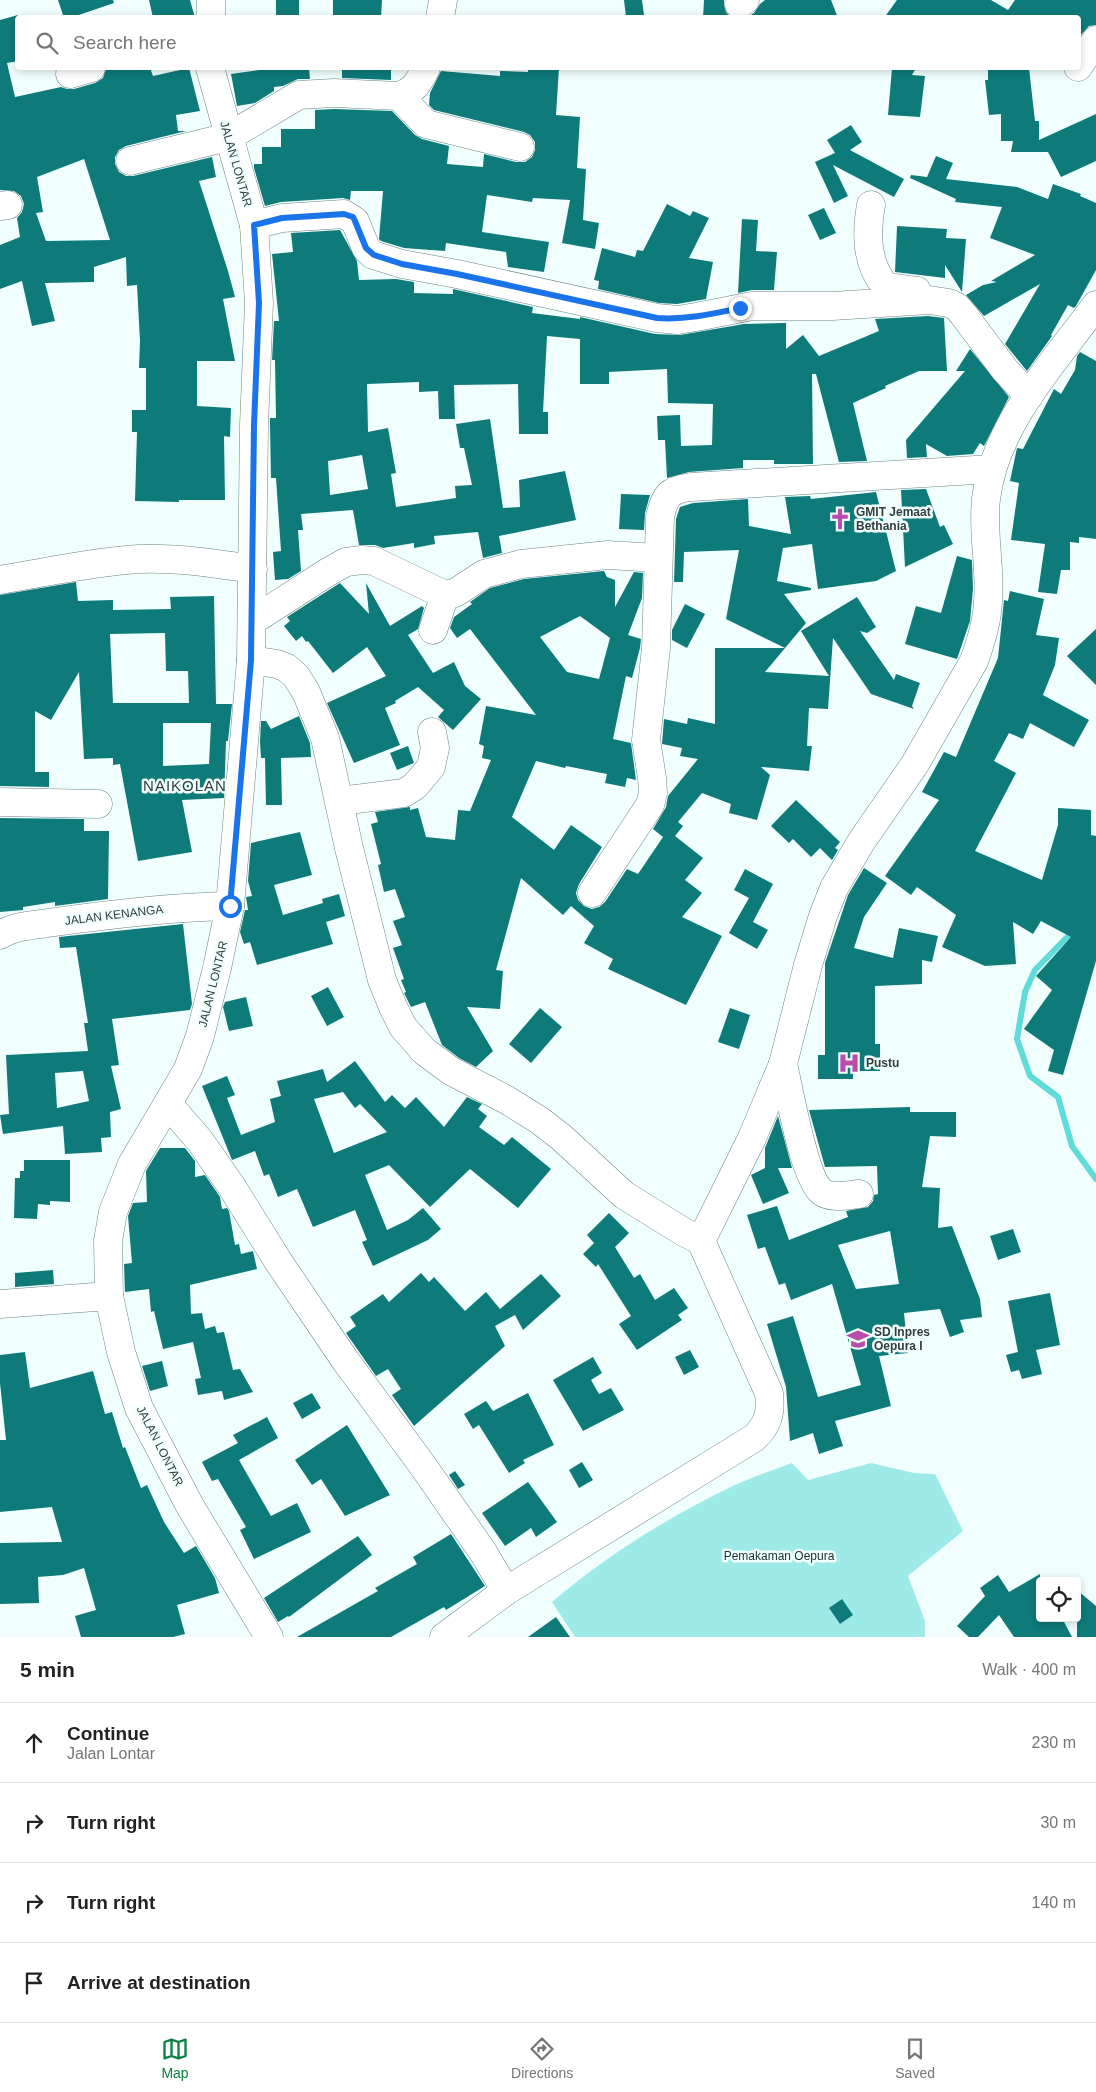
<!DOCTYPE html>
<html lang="en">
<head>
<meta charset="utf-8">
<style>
  body { margin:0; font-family:Arial,sans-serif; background:#f2f2f2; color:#222 }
  .controls { position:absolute; right:15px; bottom:15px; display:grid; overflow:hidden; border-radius:5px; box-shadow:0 2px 8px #0003 }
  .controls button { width:45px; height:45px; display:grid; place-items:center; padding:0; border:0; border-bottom:1px solid #e0e0e0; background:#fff; color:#222; font:25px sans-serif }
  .stop { position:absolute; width:15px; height:15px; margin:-11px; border:4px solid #1a73e8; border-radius:50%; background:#fff }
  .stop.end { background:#1a73e8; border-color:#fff; box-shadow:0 1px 5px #0008 }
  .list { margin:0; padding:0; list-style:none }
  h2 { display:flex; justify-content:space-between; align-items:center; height:65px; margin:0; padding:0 20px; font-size:21px }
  h2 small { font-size:16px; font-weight:400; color:#767676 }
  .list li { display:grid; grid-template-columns:32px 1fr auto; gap:15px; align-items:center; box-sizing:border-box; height:80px; padding:0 20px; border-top:1px solid #e0e0e0 }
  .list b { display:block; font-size:19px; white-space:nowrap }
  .list p { margin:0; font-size:16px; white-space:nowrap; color:#767676 }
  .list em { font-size:16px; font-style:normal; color:#767676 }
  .icon { flex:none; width:28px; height:28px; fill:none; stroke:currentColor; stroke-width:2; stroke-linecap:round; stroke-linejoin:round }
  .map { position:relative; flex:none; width:1096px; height:1637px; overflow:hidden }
  .search { position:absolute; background:#fff; box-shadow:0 2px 8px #0003; left:15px; right:15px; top:15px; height:55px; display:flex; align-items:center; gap:12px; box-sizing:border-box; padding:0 18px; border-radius:5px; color:#767676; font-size:19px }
  .sheet { height:385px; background:#fff }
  nav { display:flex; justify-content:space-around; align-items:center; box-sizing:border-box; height:70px; border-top:1px solid #e0e0e0; background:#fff; font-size:14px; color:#767676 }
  nav a { display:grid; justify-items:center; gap:2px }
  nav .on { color:#0b8043 }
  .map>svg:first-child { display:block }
  .green { fill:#9eeae8 }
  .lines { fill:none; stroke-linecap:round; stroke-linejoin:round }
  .stream { stroke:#60dbd9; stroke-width:6 }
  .building { fill:#0e7b7a; fill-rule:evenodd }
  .minor-casing { stroke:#6d8382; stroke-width:29 }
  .minor { stroke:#fff; stroke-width:28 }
  .route { stroke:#1a73e8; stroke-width:6 }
  .labels { text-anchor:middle; stroke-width:5; stroke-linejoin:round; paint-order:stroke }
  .street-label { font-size:12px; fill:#333d3c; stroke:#f0fffe }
  .poi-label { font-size:12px; font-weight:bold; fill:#333d3c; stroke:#f0fffe; text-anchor:start }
  .park-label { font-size:12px; fill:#1a302f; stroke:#f0fffe }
  .quarter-label { font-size:15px; letter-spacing:1px; fill:#333d3c; stroke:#f0fffe }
</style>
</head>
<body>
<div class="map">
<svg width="1096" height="1637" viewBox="0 0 1096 1637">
  <rect width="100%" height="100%" fill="#f0fffe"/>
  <path class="green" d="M792,1463L808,1480L871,1463L914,1473L935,1474L963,1531L908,1576L925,1621V1637H575L552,1602C607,1555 670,1516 735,1485C753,1477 773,1470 792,1463Z"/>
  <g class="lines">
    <polyline class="stream" points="1074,930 1035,970 1025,992 1017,1039 1030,1076 1058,1097 1072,1146 1096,1179"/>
  </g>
  <g class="building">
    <polygon points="58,0 113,0 114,3 70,18 64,18"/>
    <polygon points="149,0 190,0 195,18 153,18"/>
    <rect x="276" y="0" width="23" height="18"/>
    <polygon points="333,0 382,0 381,18 333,18"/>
    <polygon points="624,0 642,0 644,15 626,17"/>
    <polygon points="704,0 724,0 724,5 726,12 731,18 703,18"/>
    <polygon points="765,0 831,0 838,18 746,18 754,13 760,4"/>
    <polygon points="897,0 991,0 1008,10 1015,0 1096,0 1096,25 1089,26 1078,38 1078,18 884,18"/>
    <path d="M18,15V61L7,63L15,97L61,87L67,89H74L95,83L103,78L106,69L110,68H150L153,76L189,68L200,111L176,115L178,131H186L126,146L119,150L115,157V164L119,172L126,176H133L212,157L216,177L199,181L228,271L235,297L223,299L235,361H197V406L231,408L230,437L224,436L225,500H179V502L135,501L137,432H132V410H146V368H139L140,341L137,285L127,286L126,257L94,267V282L45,283L55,321L32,326L22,281L0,289V245L20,237L17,218L22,212L24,204L21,196L14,191L0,190V20ZM84,159L110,240L46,241L36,213L43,212L37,177Z"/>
    <polygon points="273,68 309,68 310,79 298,79 283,86 274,87 274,91 255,103 237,106 231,74"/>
    <polygon points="342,68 391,68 391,80 342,78"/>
    <polygon points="528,68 559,68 556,115 580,117 577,168 586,169 583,220 599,223 595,249 562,243 570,200 533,198 532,202 487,195 482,232 549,242 544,272 508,267 506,252 446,243 445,251 404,248 381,241 379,239 383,191 351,191 350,200 343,198 281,202 265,206 254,168 254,164 262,164 262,147 281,147 281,129 315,129 315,110 334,109 392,111 415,135 422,139 449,146 447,164 483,167 484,154 516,162 525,162 532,157 535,150 535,142 530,135 524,132 434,110 429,105 430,93 441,71 500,76 500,71 528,72"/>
    <polygon points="892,68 916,68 912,75 925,76 920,117 888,115"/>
    <polygon points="988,68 1029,68 1035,121 1039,121 1039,140 1096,114 1096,161 1061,177 1048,152 1011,152 1013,141 1001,141 1001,114 989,115 985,80 988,80"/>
    <polygon points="851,125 862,142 850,150 904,179 894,197 833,165 848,196 834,203 815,162 835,153 827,140"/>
    <polygon points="936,156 953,163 946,179 1017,187 1048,199 1053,184 1081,194 1080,196 1096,203 1096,270 1076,306 1074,308 1068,305 1051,335 1052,336 1027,371 1005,344 1040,284 984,316 966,295 983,285 997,282 991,281 1035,255 990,238 1002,207 955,202 956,199 910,178 911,175 927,177"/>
    <polygon points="667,204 690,216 693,211 709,218 689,258 713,262 706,299 677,304 659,303 598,289 599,281 594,280 602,248 635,257 637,250 643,251"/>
    <polygon points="824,208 836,233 820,240 808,215"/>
    <polygon points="742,219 758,220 756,251 777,252 774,290 752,290 738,293"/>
    <polygon points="897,226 947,229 946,238 966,239 962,292 945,265 945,278 895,272"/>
    <path d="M340,230L357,261L359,280L396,279L414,282V293L453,294V289L533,307L532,313L580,319V317L655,334L680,335L744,324L786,323V349L803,335L819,356L879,331L875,319L928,316L944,318L947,371H919L885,386L886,388L853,403L867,461L839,462L816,374H812L813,464H774V460H743V468L689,472L667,478L665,440H658L657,416L680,415L681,446L712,445L713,404L668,403L667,369L609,372V384H580V339L547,336L543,412H548V434H519L518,384L454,385L455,419H439L438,391L419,392V382L367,384L368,432L388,428L396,473L391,474L396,507L456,498L455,486L472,485L464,448H460L456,424L490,419L503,508L520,507L519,480L565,471L576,520L499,536L502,553L483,558L478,532L434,536L435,544L414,548V543L383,548L375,545H359L353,510L301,514L303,530H298L301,571L288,579L275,580L273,552L281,551L276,478H271L270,425V418H276L275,360H272L274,321H279L272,254L293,252L291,233ZM362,455L368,489L330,495L328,461Z"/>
    <polygon points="970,349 1009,397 984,446 980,443 973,454 947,456 926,444 927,457 907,458 906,440 965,371 956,371"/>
    <polygon points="1080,352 1096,361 1096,539 1079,537 1079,543 1070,542 1070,570 1061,570 1057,594 1038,592 1045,544 1011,540 1019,483 1010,481 1017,448 1023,449 1054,389 1061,394 1075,370 1077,356"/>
    <polygon points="926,489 940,527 944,525 953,544 905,567 901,490"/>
    <path d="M876,492L896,571L876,581L818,589L812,544L783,548L777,581L811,588V590L784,594L806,623L765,672L829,676L801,631L857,597L876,627L867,633L860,631L894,680L896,674L920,683L912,706L914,709L871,694L833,638L828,709L809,708L807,746H812L809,771L761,767L770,775L757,820L729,813L731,804L702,793L678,822L683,826L675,836L703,858L685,880L702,893L682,917L722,936L686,1005L608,969L613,959L584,943L594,926L571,906L563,915L521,878L496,970L503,971L500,1009L467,1007L493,1051L476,1067L459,1058L442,1045L425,1002L411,1007L404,993L406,992L401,980L404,979L393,948L402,945L393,921L405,917L395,889L384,892L378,865L381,864L371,824L378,822L375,812L410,807V810L418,808L426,837L455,840L458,810L470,811L491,760L482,758L484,746L479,744L486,706L536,715L470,629L457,638L450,628L454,617L472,604L470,602L490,588L524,579L604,571L607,577L615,580V607L634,572L643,573L642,598L628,635L641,639L640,648L632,678L626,676L613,739L631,743L636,780L627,778L625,787L605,783L607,774L566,766L565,768L536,761L512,817L554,850L571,825L602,847L579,884L576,893L578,900L584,906L592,909L599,907L605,902L627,869L638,874L663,837L653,829L666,807L668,796L698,759L680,756L682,748L662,744L664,719L687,724L688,718L715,724V648H785L726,619L739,550L684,552L683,582H685H674L676,519L680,507L693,503L748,499L749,526L791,534L785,497L810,496L811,499ZM580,616L610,638L599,679L567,672L540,637Z"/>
    <polygon points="621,494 650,495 645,513 644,530 619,529"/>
    <polygon points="957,556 972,560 973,589 970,621 957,659 905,644 916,606 941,613"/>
    <path d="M76,582L78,601L113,600V610L171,609L170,597L214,596L216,704H232L228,741H226L224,798L182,800L192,852L138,861L120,764L113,765V758L84,759L79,672L51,720L35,711V772H49V787L0,786V595ZM165,633L166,671H188L189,703H113L110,634ZM163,723H211L209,764L163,766Z"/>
    <polygon points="340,583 369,614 366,583 390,626 422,606 424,608 418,629 408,635 433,673 454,662 465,686 481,699 453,730 438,717 444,710 418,687 395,701 396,703 385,708 400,745 354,763 327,703 386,676 367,647 333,673 308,641 306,642 302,636 296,641 284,626 290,621 287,617"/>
    <polygon points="1010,591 1044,599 1036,635 1059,638 1055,665 1043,695 1089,720 1074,747 1030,723 1023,739 1009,733 994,761 1016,773 975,851 1042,880 1058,825 1058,808 1091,810 1091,835 1096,836 1096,961 1063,1075 1048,1071 1054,1050 1024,1029 1052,990 1036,976 1071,937 1041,921 1033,934 1013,922 1016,964 985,966 942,947 956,915 917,887 911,895 885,876 939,800 922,792 944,752 956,757 998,658 1004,600 1008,601"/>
    <polygon points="685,604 705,614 687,648 672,640 672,630"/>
    <polygon points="1096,629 1096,685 1067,656"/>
    <polygon points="299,716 310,743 311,757 281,758 282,805 266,805 265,758 261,758 260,742 261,721 266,721 271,729"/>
    <polygon points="408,746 414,763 397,770 390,753"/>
    <polygon points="796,800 840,842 835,848 838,850 832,860 820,848 811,857 793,839 789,843 771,826"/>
    <polygon points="0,818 84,819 84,831 109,831 108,899 55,906 55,902 23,907 23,910 0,912"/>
    <polygon points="300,832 312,875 274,885 283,915 323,903 322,899 339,894 345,916 326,922 333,944 257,965 250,942 244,944 240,932 245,910 248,910 246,897 252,896 248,881 251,843"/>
    <polygon points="864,868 887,883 864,917 854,948 893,958 899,928 938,936 932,962 922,960 922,984 875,986 875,1044 880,1044 880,1071 853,1071 853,1079 818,1079 818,1055 825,1055 825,963 848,895"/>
    <polygon points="745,869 773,884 753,922 768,930 757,949 729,933 749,898 734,890"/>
    <path d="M183,924L192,1004L190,1010L112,1019L119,1065L111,1066L121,1109L110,1112L111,1137L101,1138L102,1152L65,1154L63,1126L3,1134L0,1115L9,1114L6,1055L88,1051L84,1023H88L76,947L60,948L59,937ZM83,1071L89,1101L57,1108L55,1073Z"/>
    <polygon points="328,987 344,1017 327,1026 311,996"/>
    <polygon points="246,997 253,1026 229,1031 223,1007 225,1002"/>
    <polygon points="540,1008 562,1027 531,1063 509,1044"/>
    <polygon points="730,1008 750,1015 739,1049 718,1042"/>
    <path d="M355,1061L385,1102L392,1095L405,1108L416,1097L444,1127L467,1097L482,1104L478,1109L487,1116L479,1127L504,1145L512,1137L551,1169L518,1208L470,1169L430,1207L389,1165L365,1175L387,1230L408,1220L423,1208L441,1229L428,1240L373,1266L362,1242L367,1240L355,1210L313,1227L297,1189L278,1197L269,1174L264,1176L255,1151L232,1160L202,1086L227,1076L235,1095L227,1098L241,1135L275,1122L270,1099L281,1096L277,1081L323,1069L327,1082ZM343,1092L355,1108L360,1104L387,1132L334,1153L314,1099Z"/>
    <path d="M910,1107V1112H956V1137L930,1136L922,1187L940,1188L938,1228L952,1226L980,1299L982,1317L960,1320L964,1332L950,1337L940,1309L904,1313L908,1353L879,1356L891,1406L835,1421L843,1446L819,1454L813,1433L790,1441L786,1387L767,1324L793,1316L818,1397L861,1385L832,1284L791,1300L785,1283L779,1285L765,1247L758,1249L747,1215L777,1206L789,1240L848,1217L846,1211L868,1207L873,1201L874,1195L878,1194L877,1166L825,1167L809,1110ZM890,1231L899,1284L856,1289L838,1245Z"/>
    <polygon points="778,1116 792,1168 778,1168 789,1193 763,1204 751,1175 765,1168 765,1148"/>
    <polygon points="160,1148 185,1148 195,1161 195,1177 205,1175 220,1197 222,1209 227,1208 229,1211 235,1245 239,1244 241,1254 253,1251 257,1269 190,1285 191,1314 202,1313 205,1329 215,1326 217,1333 224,1332 233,1370 240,1369 253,1392 224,1400 222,1391 198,1395 195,1379 201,1378 193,1342 163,1349 154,1311 151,1312 149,1289 125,1292 124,1264 132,1263 128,1216 133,1203 147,1202 146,1171"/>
    <polygon points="24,1160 70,1160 70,1202 50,1201 50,1205 38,1204 37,1219 14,1218 15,1178 20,1178 20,1171 24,1171"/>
    <polygon points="609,1213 629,1233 615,1247 634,1278 640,1274 655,1300 674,1288 688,1308 678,1315 682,1320 637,1350 619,1324 631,1316 598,1264 596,1267 583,1254 594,1243 587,1235"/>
    <polygon points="1013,1229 1021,1252 998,1260 990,1236"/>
    <polygon points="53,1270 54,1284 15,1287 15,1273"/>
    <polygon points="421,1273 429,1282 434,1277 465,1311 486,1292 500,1309 541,1274 561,1296 523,1330 515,1315 495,1326 505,1346 414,1426 392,1395 401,1389 388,1369 376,1376 346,1333 356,1326 350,1317 383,1294 389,1302"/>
    <polygon points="1050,1293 1060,1345 1036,1350 1042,1374 1022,1379 1019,1370 1011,1372 1006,1355 1018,1352 1008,1301"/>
    <polygon points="690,1350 699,1367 684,1375 675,1357"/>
    <polygon points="25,1352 30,1388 93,1371 105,1414 112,1412 123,1448 125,1447 141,1488 147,1485 164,1522 184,1553 196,1546 215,1578 219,1593 177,1605 185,1634 173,1637 81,1637 75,1616 96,1610 84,1568 63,1575 38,1577 39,1603 0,1604 0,1543 62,1542 52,1507 0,1512 0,1440 6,1440 0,1383 0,1355"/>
    <polygon points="593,1357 602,1373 591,1380 599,1394 611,1388 624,1410 583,1431 553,1380"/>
    <polygon points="162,1361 168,1386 150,1391 142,1366"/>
    <polygon points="312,1393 321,1408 302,1419 293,1403"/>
    <polygon points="528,1393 554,1445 523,1460 525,1463 509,1473 479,1425 473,1429 464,1414 486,1401 493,1411"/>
    <polygon points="267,1417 278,1438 239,1460 271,1516 297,1503 311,1532 254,1559 240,1530 246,1527 218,1479 212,1481 202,1462 238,1443 233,1435"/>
    <polygon points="347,1425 390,1495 345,1516 321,1479 312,1485 295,1460"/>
    <polygon points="582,1462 593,1480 579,1488 569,1470"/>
    <polygon points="455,1471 465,1485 458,1489 449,1475"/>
    <polygon points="528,1482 557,1522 536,1537 531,1528 505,1546 482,1513"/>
    <polygon points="451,1534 485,1586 446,1610 444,1607 391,1637 297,1637 378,1591 375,1588 417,1564 413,1557"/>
    <polygon points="358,1536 372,1555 289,1617 288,1616 278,1622 264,1598"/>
    <polygon points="1040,1574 1040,1618 1062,1618 1072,1637 1014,1637 999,1615 978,1637 969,1637 957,1626 985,1596 980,1588 998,1575 1009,1592"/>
    <polygon points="1077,1590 1096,1606 1096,1637 1077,1637"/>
    <polygon points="842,1599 853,1615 840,1624 829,1608"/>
    <polygon points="556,1617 570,1637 528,1637"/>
  </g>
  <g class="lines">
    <g class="minor-casing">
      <g id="minor">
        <polyline points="739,4 745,0"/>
        <polyline points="211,18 211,0"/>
        <polyline points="440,18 443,0"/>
        <polyline points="1078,67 1096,40"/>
        <polyline points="210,68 254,225 259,303 254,425 251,660 230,906 217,968 200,1036 188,1069 132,1164 113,1212 108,1241 109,1296 121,1352 139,1408 190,1506 269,1637"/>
        <polyline points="70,74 91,68"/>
        <polyline points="399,96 426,124 520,147"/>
        <path d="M130,161L228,137L299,95L334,93L399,96C415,91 419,81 426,68"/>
        <path d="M871,205C866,234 866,264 886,287L917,291"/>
        <polyline points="0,206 8,205"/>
        <polyline points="254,225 282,218 344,214 355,221 366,248 373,255 402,264 457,274 657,318 678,320 696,317 752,306 832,306 929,300 949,303 957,307 963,314 1005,370 1029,396"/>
        <path d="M0,580C46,572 93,562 139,559C177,557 216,564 253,569"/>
        <polyline points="252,621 328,572 346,562 362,560 374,561 445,595 455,593 484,574 521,564 608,555 658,558"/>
        <polyline points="433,630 445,595"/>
        <polyline points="251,660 277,664 287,668 296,676 306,692 325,738 349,848 382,980 393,1007 403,1027 424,1051 451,1071 507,1100 539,1120 561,1137 624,1195 682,1231 701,1241"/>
        <polyline points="340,801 404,793 415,786 431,767 435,748 432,732"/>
        <polyline points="0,802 98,804"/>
        <path d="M592,893L650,805L653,793L652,778L646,740L656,648L660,517C665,495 669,490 691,487L992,469"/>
        <path d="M0,935C16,925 37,925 55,922C113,914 172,907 230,906"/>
        <path d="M783,1064C789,1089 804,1179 822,1192C832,1199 848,1195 859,1194"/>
        <polyline points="168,1104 200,1141 232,1187 278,1261 345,1360 423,1466 483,1552 506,1591"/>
        <polyline points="0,1304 109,1296"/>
        <path d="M444,1637L506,1591L754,1438C769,1424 771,1412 769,1393L701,1241L752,1138L783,1064L808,965L823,916L834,888L861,842L915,764L974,661C981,642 987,622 988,602C991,568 982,532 986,499C995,424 1053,364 1096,305"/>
      </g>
    </g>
    <use href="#minor" class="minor"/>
  </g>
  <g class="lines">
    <path class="route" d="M230,906L251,660L254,425L259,303L254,225L282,218L344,214L353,217L355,221L366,248L374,255L402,264L457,274L657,318C686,320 712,314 740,308"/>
  </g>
  <defs>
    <g id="church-bare" transform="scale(1.725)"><path d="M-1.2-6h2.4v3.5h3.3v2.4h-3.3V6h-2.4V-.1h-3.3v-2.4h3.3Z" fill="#b94dad" stroke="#f0fffe" stroke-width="2.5" paint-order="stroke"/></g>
    <g id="hospital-bare" transform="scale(1.725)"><path d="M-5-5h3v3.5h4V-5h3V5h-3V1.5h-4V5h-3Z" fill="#b94dad" stroke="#f0fffe" stroke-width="2.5" paint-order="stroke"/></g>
    <g id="school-bare" transform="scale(1.725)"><path d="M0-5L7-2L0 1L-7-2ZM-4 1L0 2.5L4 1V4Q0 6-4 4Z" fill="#b94dad" stroke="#f0fffe" stroke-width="2.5" paint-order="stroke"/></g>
  </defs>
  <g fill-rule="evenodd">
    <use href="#church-bare" x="840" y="519"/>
    <use href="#hospital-bare" x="849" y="1063"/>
    <use href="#school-bare" x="858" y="1339"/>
  </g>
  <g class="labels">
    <g class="street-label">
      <text transform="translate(236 164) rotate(74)" y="4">JALAN LONTAR</text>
      <text transform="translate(114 915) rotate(-7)" y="4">JALAN KENANGA</text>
      <text transform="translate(213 984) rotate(-76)" y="4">JALAN LONTAR</text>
      <text transform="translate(160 1446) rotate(63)" y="4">JALAN LONTAR</text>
    </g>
    <g class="poi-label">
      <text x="856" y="516">GMIT Jemaat<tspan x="856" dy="14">Bethania</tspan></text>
      <text x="866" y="1067">Pustu</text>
      <text x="874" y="1336">SD Inpres<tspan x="874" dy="14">Oepura I</tspan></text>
    </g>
    <g class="park-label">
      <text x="779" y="1560">Pemakaman Oepura</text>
    </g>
    <g class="quarter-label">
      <text x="185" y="791">NAIKOLAN</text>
    </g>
  </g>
</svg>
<div class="controls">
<button><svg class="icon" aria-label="locate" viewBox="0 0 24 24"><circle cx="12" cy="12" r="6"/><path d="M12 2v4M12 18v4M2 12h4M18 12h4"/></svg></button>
</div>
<div class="stop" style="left:230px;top:906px"></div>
<div class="stop end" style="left:740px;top:308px"></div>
<div class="search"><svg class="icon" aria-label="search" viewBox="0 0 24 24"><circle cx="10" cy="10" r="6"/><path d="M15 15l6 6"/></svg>Search here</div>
</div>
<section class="sheet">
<h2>5 min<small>Walk · 400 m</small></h2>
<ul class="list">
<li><svg class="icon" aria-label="ahead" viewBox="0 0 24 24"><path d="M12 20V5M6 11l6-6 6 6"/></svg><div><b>Continue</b><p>Jalan Lontar</p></div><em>230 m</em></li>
<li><svg class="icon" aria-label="right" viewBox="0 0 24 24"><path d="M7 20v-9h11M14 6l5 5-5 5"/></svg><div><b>Turn right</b></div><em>30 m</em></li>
<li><svg class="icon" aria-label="right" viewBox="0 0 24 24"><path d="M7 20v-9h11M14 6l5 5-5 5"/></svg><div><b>Turn right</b></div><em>140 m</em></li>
<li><svg class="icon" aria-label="arrive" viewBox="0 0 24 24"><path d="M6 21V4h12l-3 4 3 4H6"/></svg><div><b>Arrive at destination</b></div></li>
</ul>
</section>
<nav>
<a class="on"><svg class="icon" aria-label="map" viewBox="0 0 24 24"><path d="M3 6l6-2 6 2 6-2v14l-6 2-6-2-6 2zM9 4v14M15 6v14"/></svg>Map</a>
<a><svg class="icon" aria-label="directions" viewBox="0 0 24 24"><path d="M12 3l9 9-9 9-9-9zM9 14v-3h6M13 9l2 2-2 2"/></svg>Directions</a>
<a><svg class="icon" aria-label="saved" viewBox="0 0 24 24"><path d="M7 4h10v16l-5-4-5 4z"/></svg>Saved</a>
</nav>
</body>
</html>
